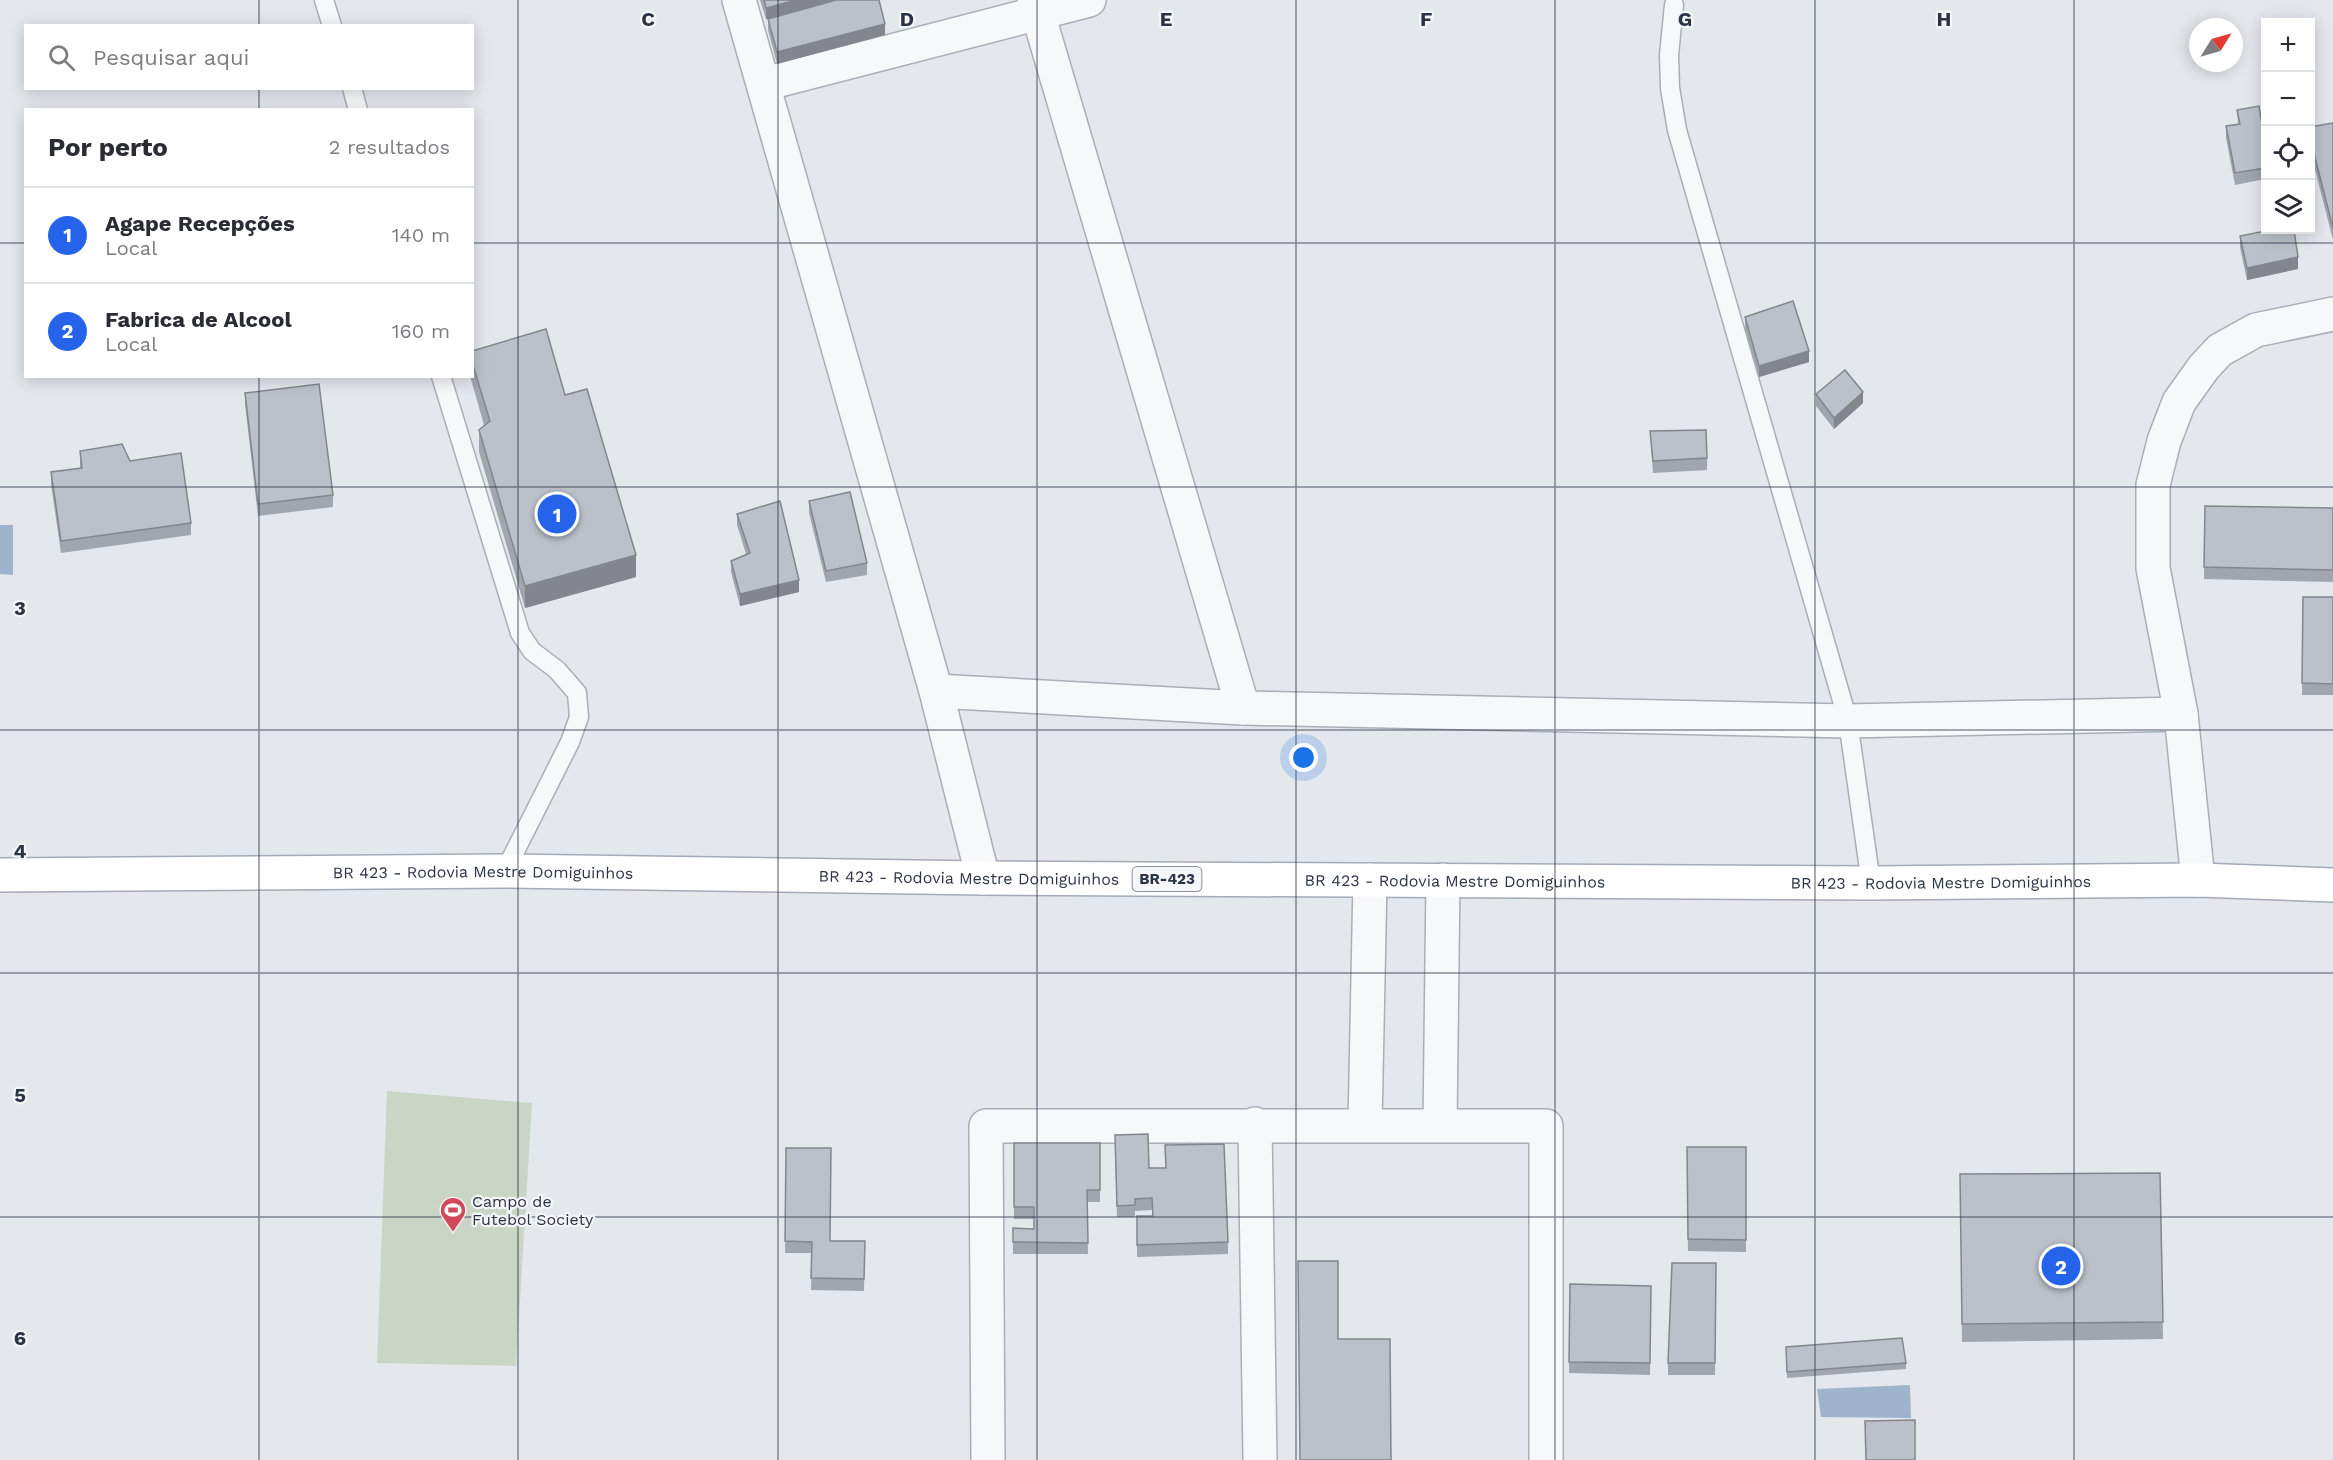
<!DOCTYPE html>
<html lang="pt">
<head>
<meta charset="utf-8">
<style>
  body { margin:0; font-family:"Work Sans",sans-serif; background:#f7f7f7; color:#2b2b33 }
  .controls { position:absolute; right:18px; top:18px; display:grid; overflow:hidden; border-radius:0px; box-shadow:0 3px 15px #0003 }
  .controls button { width:54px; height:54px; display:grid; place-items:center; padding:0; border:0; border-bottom:2px solid #e1e1e2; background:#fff; color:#2b2b33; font:30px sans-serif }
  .compass { position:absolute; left:2189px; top:18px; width:54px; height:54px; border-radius:50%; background:#fff; box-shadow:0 3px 15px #0003; rotate:53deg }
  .you { position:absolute; left:1304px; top:758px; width:21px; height:21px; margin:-15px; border:4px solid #fff; border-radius:50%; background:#1a73e8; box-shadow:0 0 0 9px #1a73e833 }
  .badge { display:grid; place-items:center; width:39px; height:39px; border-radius:50%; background:#2563eb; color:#fff; font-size:20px; font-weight:700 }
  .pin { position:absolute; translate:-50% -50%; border:3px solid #fff; box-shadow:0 2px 6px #0006 }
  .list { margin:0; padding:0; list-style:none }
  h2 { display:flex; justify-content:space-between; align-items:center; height:78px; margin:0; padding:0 24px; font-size:26px }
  h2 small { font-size:20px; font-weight:400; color:#7c7c81 }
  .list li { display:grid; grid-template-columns:39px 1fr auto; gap:18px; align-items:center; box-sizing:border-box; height:96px; padding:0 24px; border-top:2px solid #e1e1e2 }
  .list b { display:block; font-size:22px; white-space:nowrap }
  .list p { margin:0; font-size:20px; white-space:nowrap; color:#7c7c81 }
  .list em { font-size:20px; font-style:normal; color:#7c7c81 }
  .icon { flex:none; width:33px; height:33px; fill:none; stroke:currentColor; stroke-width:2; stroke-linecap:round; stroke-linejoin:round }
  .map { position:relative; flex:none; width:2333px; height:1460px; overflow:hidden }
  .search { position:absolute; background:#fff; box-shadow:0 3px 15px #0003; left:24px; top:24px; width:450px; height:66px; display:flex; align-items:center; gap:15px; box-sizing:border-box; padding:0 21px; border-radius:0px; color:#7c7c81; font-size:22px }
  .panel { position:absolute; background:#fff; box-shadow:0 3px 15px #0003; left:24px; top:108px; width:450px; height:270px; border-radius:0px }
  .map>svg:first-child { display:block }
  .green { fill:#c9d6c5 }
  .water { fill:#9fb4cc }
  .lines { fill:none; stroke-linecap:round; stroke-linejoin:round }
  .service-casing { stroke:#a9aeb7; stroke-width:21 }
  .minor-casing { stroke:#a9aeb7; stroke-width:36 }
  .primary-casing { stroke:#a3abb8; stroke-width:36 }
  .service { stroke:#f7f8fa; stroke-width:18 }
  .minor { stroke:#f7f8fa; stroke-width:33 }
  .primary { stroke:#fff; stroke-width:33 }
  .wall { fill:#a1a5ae }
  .shaded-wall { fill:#83868d }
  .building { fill:#bbc0ca; stroke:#83868d; stroke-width:1.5 }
  .grid { fill:none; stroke:#2b3445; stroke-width:1.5; stroke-opacity:0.55 }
  .labels { text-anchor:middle; stroke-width:4.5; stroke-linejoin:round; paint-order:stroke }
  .shield { fill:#f4f6f9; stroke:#676e7b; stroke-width:1.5 }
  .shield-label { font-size:15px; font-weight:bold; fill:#2b3445 }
  .street-label { font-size:16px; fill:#2b3445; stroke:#f4f6f9 }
  .poi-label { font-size:16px; fill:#2b3445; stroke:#f4f6f9; text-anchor:start }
  .grid-label { font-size:20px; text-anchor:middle; font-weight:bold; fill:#2b3445; stroke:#f4f6f9; stroke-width:4.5; stroke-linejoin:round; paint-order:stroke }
</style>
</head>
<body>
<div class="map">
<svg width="2333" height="1460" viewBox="0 0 2333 1460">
  <rect width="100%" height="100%" fill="#e4e7ec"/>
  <polygon class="green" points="387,1091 532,1103 516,1366 377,1363"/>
  <g class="water">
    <polygon points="0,525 13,525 13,575 0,574"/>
    <polygon points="1910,1385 1911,1418 1821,1417 1817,1389"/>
  </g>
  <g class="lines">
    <g class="service-casing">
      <g id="service">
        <polyline points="324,0 332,26"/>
        <polyline points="1674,5 1669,55 1670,88 1677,130 1848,721 1871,883"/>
        <polyline points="352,88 358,110"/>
        <polyline points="441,376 520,633 532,651 557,670 577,693 579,717 570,742 505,871"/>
      </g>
    </g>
    <g class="minor-casing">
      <g id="minor">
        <polyline points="739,0 936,691 983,878"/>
        <polyline points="1034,0 1243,708"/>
        <polyline points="764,84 1089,0"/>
        <polyline points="936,691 1243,708 1848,721 2181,714"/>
        <polyline points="2198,880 2181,714 2153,568 2153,485 2164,441 2179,402 2204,367 2220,350 2256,330 2333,314"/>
        <polyline points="1255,1124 1260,1460"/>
        <polyline points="1365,1125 1370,880"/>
        <polyline points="1440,1125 1443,880"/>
        <polyline points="988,1460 986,1126 1546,1126 1546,1460"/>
      </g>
    </g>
    <g class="primary-casing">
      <g id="primary">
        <path id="s1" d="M0,875L505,871L983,878L1871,883L2198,880L2333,885"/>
      </g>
    </g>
    <use href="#service" class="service"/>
    <use href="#minor" class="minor"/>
    <use href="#primary" class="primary"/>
  </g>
  <g class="wall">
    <polygon points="760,0 879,0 885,35 777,64 768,30 768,19 766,19"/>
    <polygon points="2237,110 2262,124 2265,123 2265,179 2235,185 2226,138 2226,126 2238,124"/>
    <polygon points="2333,123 2333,240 2310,150 2310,127"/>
    <polygon points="2240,236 2298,269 2247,280 2240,248"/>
    <polygon points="1745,317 1809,362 1759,377 1745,329"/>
    <polygon points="472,351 565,395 636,577 525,608 479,452 479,430 484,425 470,376 472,376"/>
    <polygon points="245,393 333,495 333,507 258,516 245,404"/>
    <polygon points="1816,394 1863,403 1834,429 1816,406"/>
    <polygon points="1650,431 1707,458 1707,470 1653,473"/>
    <polygon points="80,451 130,461 191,523 191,535 61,553 51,484 51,472 80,469"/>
    <polygon points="809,501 867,563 867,575 826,582 809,513"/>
    <polygon points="2205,506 2333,508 2333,582 2204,579"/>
    <polygon points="737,514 799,592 740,606 731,572 731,561 746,554 737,525"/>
    <polygon points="2303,597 2333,597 2333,695 2302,695"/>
    <polygon points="1014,1143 1100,1143 1100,1202 1087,1202 1088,1254 1013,1254 1013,1228 1034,1229 1034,1219 1014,1219"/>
    <polygon points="1165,1145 1228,1242 1228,1254 1137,1257 1137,1216 1152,1216 1152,1210 1135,1211 1135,1217 1117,1217 1115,1146 1149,1168 1166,1168"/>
    <polygon points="1687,1147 1746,1147 1746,1252 1688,1251"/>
    <polygon points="786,1148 830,1241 865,1241 864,1291 811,1290 812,1253 785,1253"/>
    <polygon points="2160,1173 2163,1339 1962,1342 1960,1174"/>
    <polygon points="1716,1263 1715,1375 1668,1375 1668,1363"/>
    <polygon points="1570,1284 1651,1286 1650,1375 1569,1373"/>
    <polygon points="1786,1347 1906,1363 1906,1369 1787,1378"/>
  </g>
  <g class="shaded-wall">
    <polygon points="796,0 841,0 766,19 766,8"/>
    <polygon points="885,24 885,35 777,64 777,52"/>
    <polygon points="2298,257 2298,269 2247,280 2247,268"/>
    <polygon points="1809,351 1809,362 1759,377 1759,366"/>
    <polygon points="1863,392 1863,403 1834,429 1834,418"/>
    <polygon points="636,555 636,577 525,608 525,586"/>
    <polygon points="799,580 799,592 740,606 740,594"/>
  </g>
  <g class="building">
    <polygon points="764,0 796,0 766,8"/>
    <polygon points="836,0 879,0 885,24 777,52 768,19"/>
    <polygon points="2259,106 2262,124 2265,123 2265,168 2235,173 2226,126 2240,124 2237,110"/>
    <polygon points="2333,123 2333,228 2310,138 2310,127"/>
    <polygon points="2270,230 2294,230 2298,257 2247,268 2240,236"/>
    <polygon points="1793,301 1809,351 1759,366 1745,317"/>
    <polygon points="546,329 565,395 587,389 636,555 525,586 479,430 490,421 472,362 472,351"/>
    <polygon points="1845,370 1863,392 1834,418 1816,394"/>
    <polygon points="319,384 333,495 258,504 245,393"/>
    <polygon points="1706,430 1707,458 1653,461 1650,431"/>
    <polygon points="122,444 130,461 181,453 191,523 61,541 51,472 82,468 80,451"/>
    <polygon points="850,492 867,563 826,571 809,501"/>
    <polygon points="780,501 799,580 740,594 731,561 750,553 737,514"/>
    <polygon points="2205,506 2333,508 2333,570 2204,567"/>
    <polygon points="2303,597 2333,597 2333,684 2302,683"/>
    <polygon points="1148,1134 1149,1168 1166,1168 1165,1145 1224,1144 1228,1242 1137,1245 1137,1216 1153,1216 1152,1198 1135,1199 1135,1205 1117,1206 1115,1135"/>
    <polygon points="1014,1143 1100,1143 1100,1190 1087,1190 1088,1243 1013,1242 1013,1228 1034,1229 1034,1207 1014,1207"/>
    <polygon points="1687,1147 1746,1147 1746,1240 1688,1239"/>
    <polygon points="786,1148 831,1148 830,1241 865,1241 864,1279 811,1278 812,1242 785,1241"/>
    <polygon points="2160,1173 2163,1322 1962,1324 1960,1174"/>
    <polygon points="1298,1261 1338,1261 1338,1339 1390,1339 1391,1460 1300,1460"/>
    <polygon points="1672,1263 1716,1263 1715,1363 1668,1363"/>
    <polygon points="1570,1284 1651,1286 1650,1363 1569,1362"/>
    <polygon points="1902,1338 1906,1363 1787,1372 1786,1347"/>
    <polygon points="1915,1420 1915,1460 1866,1460 1865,1421"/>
  </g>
  <path class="grid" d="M259,0V26M518,0V1460M778,0V1460M1037,0V1460M1296,0V1460M1555,0V1460M1815,0V1460M2074,0V1460M259,88V110M0,243H26M472,243H2333M259,376V1460M0,487H2333M0,730H2333M0,973H2333M0,1217H2333"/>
  <defs>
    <g id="stadium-pin" transform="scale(1.35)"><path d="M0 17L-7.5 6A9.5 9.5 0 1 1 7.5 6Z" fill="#d1495b" stroke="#f4f6f9"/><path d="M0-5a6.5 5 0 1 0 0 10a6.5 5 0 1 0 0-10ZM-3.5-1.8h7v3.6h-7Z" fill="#fff"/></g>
  </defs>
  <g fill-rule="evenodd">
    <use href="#stadium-pin" x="453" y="1210"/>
  </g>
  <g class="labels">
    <rect class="shield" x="1132.5" y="867" width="69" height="24" rx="4.5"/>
    <g class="shield-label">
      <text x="1167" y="884">BR-423</text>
    </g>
    <g class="street-label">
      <text dy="6" stroke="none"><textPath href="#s1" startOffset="483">BR 423 - Rodovia Mestre Domiguinhos</textPath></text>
      <text dy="6" stroke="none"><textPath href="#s1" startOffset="969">BR 423 - Rodovia Mestre Domiguinhos</textPath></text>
      <text dy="6" stroke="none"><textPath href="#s1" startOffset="1455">BR 423 - Rodovia Mestre Domiguinhos</textPath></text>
      <text dy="6" stroke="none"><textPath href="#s1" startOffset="1941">BR 423 - Rodovia Mestre Domiguinhos</textPath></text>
    </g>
    <g class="poi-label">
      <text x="472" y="1207">Campo de<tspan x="472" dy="18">Futebol Society</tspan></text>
    </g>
  </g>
  <g class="grid-label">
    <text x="648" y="26">C</text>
    <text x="907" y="26">D</text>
    <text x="1166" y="26">E</text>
    <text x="1426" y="26">F</text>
    <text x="1685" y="26">G</text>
    <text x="1944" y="26">H</text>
    <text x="20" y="615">3</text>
    <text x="20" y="858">4</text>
    <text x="20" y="1102">5</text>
    <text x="20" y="1345">6</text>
  </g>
</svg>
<div class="controls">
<button>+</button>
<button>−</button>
<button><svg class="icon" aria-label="locate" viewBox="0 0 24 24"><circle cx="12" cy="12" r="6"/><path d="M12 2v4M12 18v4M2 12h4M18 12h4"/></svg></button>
<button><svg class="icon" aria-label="layers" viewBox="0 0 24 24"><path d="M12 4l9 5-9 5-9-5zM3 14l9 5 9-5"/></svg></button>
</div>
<svg class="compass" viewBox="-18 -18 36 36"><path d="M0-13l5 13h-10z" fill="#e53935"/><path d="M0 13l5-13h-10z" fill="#7c7c81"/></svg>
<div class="you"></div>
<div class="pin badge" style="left:557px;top:514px">1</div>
<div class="pin badge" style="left:2061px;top:1266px">2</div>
<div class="search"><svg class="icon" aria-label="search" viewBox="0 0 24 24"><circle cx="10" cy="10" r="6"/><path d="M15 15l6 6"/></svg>Pesquisar aqui</div>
<section class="panel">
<h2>Por perto<small>2 resultados</small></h2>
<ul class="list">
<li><span class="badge">1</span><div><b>Agape Recepções</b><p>Local</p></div><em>140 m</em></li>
<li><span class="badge">2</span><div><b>Fabrica de Alcool</b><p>Local</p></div><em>160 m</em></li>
</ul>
</section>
</div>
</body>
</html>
